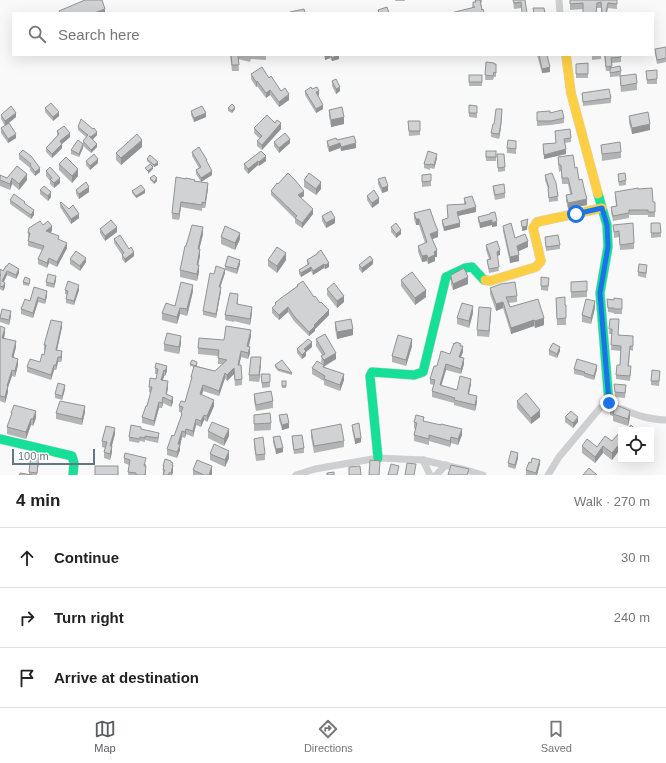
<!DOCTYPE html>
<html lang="en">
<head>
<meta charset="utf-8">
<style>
  body { margin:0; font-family:Helvetica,sans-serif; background:#f2f2f2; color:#222 }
  .controls { position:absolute; right:12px; bottom:12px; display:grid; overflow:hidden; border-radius:0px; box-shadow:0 4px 16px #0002 }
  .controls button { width:36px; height:36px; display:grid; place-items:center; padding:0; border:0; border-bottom:1px solid #e0e0e0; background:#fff; color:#222; font:20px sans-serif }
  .scale { position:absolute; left:12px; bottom:10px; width:83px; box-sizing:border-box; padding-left:4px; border:2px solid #657683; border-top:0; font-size:11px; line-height:14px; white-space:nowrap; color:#657683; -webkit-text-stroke:3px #fff; paint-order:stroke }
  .stop { position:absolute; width:12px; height:12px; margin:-9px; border:3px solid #1a73e8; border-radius:50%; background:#fff }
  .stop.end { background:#1a73e8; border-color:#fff; box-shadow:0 1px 4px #0008 }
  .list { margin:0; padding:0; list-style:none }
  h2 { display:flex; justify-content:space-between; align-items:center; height:52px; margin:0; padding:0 16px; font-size:17px }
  h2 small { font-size:13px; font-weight:400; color:#767676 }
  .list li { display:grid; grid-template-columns:26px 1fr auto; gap:12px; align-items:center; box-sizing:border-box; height:60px; padding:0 16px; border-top:1px solid #e0e0e0 }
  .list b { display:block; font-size:15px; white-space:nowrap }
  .list em { font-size:13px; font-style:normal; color:#767676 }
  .icon { flex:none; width:22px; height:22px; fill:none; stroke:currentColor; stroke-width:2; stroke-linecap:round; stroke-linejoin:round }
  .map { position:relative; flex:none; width:666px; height:475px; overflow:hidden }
  .search { position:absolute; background:#fff; box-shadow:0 4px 16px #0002; left:12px; right:12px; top:12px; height:44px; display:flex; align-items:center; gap:10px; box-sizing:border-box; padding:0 14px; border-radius:0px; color:#767676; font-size:15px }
  .sheet { height:232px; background:#fff }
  nav { display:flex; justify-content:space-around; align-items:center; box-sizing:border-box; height:56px; border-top:1px solid #e0e0e0; background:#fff; font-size:11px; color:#767676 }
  nav a { display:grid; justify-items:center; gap:2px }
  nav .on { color:#585c60 }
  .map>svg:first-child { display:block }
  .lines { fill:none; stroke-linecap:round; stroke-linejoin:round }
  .fast-casing { stroke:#d5d6d7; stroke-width:10 }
  .slow-casing { stroke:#d5d6d7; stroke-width:10 }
  .street { stroke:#cecfd0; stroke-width:7 }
  .fast { stroke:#16e098; stroke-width:9 }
  .slow { stroke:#ffcf43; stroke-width:9 }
  .wall { fill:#b3b5b5 }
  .shaded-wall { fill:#929394 }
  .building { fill:#d0d2d3; stroke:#929394 }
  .route { stroke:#1a73e8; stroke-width:5 }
</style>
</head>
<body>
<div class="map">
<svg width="666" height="475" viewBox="0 0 666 475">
  <rect width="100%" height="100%" fill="#f9f9f9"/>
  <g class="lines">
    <g class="fast-casing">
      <g id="fast">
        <polyline points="598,194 607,225 608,247 600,293 609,403"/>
        <polyline points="0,439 72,456 74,463 73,475"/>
        <polyline points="378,458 370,376 372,372 414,375 423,372 446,277 465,268 472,267 484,280 485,280"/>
      </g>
    </g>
    <g class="slow-casing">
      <g id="slow">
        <polyline points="566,55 571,93 598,194"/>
        <polyline points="485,280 490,281 536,267 541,261 533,228 537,222 602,208"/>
      </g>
    </g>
    <g class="street">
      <polyline points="559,0 560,13"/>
      <path d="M622,409C639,416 647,419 666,420"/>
      <polyline points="423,460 430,475"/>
      <polyline points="296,475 315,469 378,458 423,460 466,470 483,475"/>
      <polyline points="436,475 446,465"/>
      <polyline points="548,475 559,457 600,408 609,403 613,405"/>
    </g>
    <use href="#fast" class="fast"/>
    <use href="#slow" class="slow"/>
  </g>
  <g class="wall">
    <rect x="395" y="0" width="10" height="1"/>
    <polygon points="475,0 482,0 482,2 481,3 482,10 473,7 473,2 475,2"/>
    <polygon points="513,0 526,0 525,0 521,8 514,9"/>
    <polygon points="570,0 617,0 617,9 608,8 607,13 601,13 601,8 597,8 596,13 583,13 583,9 570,10"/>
    <polygon points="666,48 666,62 657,64 655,53 655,49"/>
    <polygon points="230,55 266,55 266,60 251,59 250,62 238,59 239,71 232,71"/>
    <polygon points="324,55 339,55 339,59 332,61 330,58 325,60"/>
    <polygon points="537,55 547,55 550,72 542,73"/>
    <polygon points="592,55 601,55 601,59 592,60"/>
    <polygon points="604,55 621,55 621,62 612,63 612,67 621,71 621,76 610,77 610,71 606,71"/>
    <polygon points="486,62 496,64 496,77 494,77 493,80 485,80"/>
    <polygon points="588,63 588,78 576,78 576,64"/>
    <polygon points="646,71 657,79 657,84 647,84"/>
    <polygon points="251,74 269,78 289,100 279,107 270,95 266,98 257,86 256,87 251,79"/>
    <rect x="469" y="75" width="13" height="11"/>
    <polygon points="620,76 637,83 637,90 621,92 620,83"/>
    <polygon points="332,81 340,91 336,94 332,86"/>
    <polygon points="312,89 319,95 318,96 323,109 316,113 305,95 305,91"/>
    <polygon points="582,93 611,98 611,103 583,106"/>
    <polygon points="469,105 477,106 477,118 469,117"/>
    <polygon points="45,108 59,116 53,121 45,112"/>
    <polygon points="228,108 235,109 232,113 228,111"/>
    <polygon points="329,110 344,124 331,127 329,116"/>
    <polygon points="191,111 206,117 194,122 191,115"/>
    <polygon points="537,112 550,113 564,118 564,123 551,125 537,126"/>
    <polygon points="502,114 501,127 499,139 491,137 491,133 494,124"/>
    <polygon points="1,115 16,117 5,126 1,119"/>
    <polygon points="629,116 650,130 632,134 629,123"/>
    <polygon points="408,121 420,121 420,135 409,136"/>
    <polygon points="275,123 281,129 262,150 257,146 257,141 260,139 254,133 254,128"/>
    <polygon points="78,127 97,135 93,139 97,147 91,153 83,146 83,148 79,157 71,154 71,150 83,144 83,141 86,137 78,130"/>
    <polygon points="1,128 16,138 8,143 1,133"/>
    <polygon points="57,131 70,137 62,144 62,148 52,158 46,152 46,148 57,136"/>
    <polygon points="555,131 571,138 571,142 565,143 566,154 544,159 543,144 556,143"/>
    <polygon points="337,140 356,148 341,151 340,148 329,152 327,146 327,141"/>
    <polygon points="274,142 290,143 279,153 274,146"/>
    <polygon points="601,145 621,152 621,158 602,161"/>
    <polygon points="516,146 516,154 507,153 507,148"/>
    <polygon points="142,147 121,165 116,160 116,153"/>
    <polygon points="261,151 266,161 259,166 258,165 248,174 244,169 244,164"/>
    <rect x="486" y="151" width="10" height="10"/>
    <polygon points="192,152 212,175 201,182 196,174 196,170 199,168 192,156"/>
    <polygon points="19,154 40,172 35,176 30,170 30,168 19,159"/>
    <polygon points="497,154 505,167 505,171 498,172"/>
    <polygon points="558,157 575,168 587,205 568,209 566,201 566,195 570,194 568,184 562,184 561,171 559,172 558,163"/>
    <polygon points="437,158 434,169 430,168 430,170 424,168 424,164"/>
    <polygon points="147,159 158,165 154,167 147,161"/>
    <polygon points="86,161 98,163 90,170 86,165"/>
    <polygon points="59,164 78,176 72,183 59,170"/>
    <polygon points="17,166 27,180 19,190 12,184 10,190 0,186 0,175 7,178"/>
    <polygon points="46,171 60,183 54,188 50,184 50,181 46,176"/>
    <polygon points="618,174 626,180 626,185 619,186 618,179"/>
    <polygon points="422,175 431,181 431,186 422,187"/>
    <polygon points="545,175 558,196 558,201 549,202 548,189 545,180"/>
    <polygon points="150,178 157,181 154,184 150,180"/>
    <polygon points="378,179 388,191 382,193 378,184"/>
    <polygon points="304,180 321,189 316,195 304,187"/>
    <polygon points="195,181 208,189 205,208 202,208 202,211 181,207 179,220 172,219 172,213"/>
    <polygon points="278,184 304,196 301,198 313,214 302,228 295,223 295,219 271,195 271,191"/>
    <polygon points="493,186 505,193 505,198 495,200 493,190"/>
    <polygon points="638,189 653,202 655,202 655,217 648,217 648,215 629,215 629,218 613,221 611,212 611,207 616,206 615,197 615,192"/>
    <polygon points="40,190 51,197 48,201 40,194"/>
    <polygon points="76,190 89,192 79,199 76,194"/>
    <polygon points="132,191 145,193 136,198 132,193"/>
    <polygon points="367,196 379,203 372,208 367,200"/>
    <polygon points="464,198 476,212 458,216 460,227 444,231 442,224 442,220 448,218 447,205 464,204"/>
    <polygon points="10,200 34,215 31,219 10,204"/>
    <polygon points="60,203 79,218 71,224 60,207"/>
    <polygon points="414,213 438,237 432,239 437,257 435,257 435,261 428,264 427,261 422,262 418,252 418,246 425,243 419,225 416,225 414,219"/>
    <polygon points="490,214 497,226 492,227 492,225 480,228 478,221 478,217"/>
    <polygon points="322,216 335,223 326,228 322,221"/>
    <polygon points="651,223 660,223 661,237 651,238"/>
    <polygon points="43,225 52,231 50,233 59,239 67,248 57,267 49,263 47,268 38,264 38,259 42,250 28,246 28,241 29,238 28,237 28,233"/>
    <polygon points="613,225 634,243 634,249 620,250 619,237 614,238"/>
    <polygon points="503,226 515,238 528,247 518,251 519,261 510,263 503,231"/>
    <polygon points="391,227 401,234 396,238 391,232"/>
    <polygon points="100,229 117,232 105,241 100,233"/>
    <polygon points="203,234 199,249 200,256 198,265 199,272 197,281 180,277 180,270 186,246"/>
    <polygon points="221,237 240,239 235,250 221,244"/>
    <polygon points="545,237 560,245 560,249 546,251"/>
    <polygon points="114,239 134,256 125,263 122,259 122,255 114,243"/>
    <polygon points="486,245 500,255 497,256 499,271 489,273 487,260 489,259 486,250"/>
    <polygon points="317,253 329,267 325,269 324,268 313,275 311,271 301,277 299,274 299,270 307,265 307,260 317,254"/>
    <polygon points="70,259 86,262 80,271 70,264"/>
    <polygon points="268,260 286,260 277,273 268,266"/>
    <polygon points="240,264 237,274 225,270 225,273 220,287 221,291 216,318 203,315 203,311 214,274 225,269 225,266"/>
    <polygon points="373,264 362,273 359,269 359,265"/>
    <polygon points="0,269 3,271 19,273 16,279 7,275 4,282 5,287 3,291 0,289"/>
    <polygon points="647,270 646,278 638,276 638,272"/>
    <polygon points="451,277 468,284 453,290 451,284"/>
    <polygon points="56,280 54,288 46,286 46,282"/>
    <polygon points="401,280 426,297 415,305 401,286"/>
    <polygon points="30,281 29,286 23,285 23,282"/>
    <polygon points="549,282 548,291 541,290 541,286"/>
    <polygon points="571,282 587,291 587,297 571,298"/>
    <polygon points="297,285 314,297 329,315 315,329 315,331 309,336 294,321 288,312 279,320 272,313 272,308 275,305 275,303 297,286"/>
    <polygon points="34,287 47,296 45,304 38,302 33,318 21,314 21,309 30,301"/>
    <polygon points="490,288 517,296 517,302 509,303 510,307 544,325 535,328 534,326 511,334 503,308 496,311 490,294"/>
    <polygon points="327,289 344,302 337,308 327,295"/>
    <polygon points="65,290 79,290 74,305 66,303 66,299 67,295 65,294"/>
    <polygon points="193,291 187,316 180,314 177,324 162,320 162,313 175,306"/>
    <polygon points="556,298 565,305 566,305 566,325 557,325"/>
    <polygon points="607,299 614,300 622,299 622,314 614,314 614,313 608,312"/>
    <polygon points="238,300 238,304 252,313 250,325 234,321 234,322 225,320 225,315"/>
    <polygon points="595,308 591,324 582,322 582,315"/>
    <polygon points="473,313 469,328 457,324 457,318"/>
    <polygon points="491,314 489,337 477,336 477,330"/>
    <polygon points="11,316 9,325 0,322 0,317"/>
    <polygon points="610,319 619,335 633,341 633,351 630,350 629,366 631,371 630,381 616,379 616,375 620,365 621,351 611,350 612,334 609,334"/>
    <polygon points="335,322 353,335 337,339 335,329"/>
    <polygon points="0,326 5,333 4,339 16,347 13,358 18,365 15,377 12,376 8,387 8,392 5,403 0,401"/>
    <polygon points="62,327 57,350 62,357 61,362 58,362 56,370 54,370 51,380 27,372 27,367 40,362 44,355 45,350 44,350 44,345"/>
    <polygon points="251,336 249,347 250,353 248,359 241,357 239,365 242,379 242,385 235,386 234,374 227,381 225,378 219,396 203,391 202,395 214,406 207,422 204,420 201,427 196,425 193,437 186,434 185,438 182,437 180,446 180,450 177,458 167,455 167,449 174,436 181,418 181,412 179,412 179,406 185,402 191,383 191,377 194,367 190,366 190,364 197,364 197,366 215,371 222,364 218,364 218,356 198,354 198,348 224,340"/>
    <polygon points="316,339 336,359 324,367 344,380 340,391 324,385 324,381 312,374 312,368 323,364 321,362 322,355 316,346"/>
    <polygon points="181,343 179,354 164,351 164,344"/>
    <polygon points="412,346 406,366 392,362 392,356"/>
    <polygon points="461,346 463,352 461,357 464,364 461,374 446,370 441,385 457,390 471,384 469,394 477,402 475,411 454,405 454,403 432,397 432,391 434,385 430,384 430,379 437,366 450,354"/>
    <polygon points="312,347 306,352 306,356 302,359 297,353 297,349"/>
    <polygon points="549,350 560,351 557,358 549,355"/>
    <polygon points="261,364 259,382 249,381 249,375"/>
    <polygon points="275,365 292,373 292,375 278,371 275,367"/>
    <polygon points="155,368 167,371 165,376 164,376 163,380 168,387 167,394 173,402 171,407 163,403 162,408 159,408 154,426 142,423 142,417 147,406 151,393 149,392 149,387 156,379 157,374 155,374"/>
    <polygon points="574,369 597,369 594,380 584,377 584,376 574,374"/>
    <polygon points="261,374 270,382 270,387 262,388"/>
    <polygon points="660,375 659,386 651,385 651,381"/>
    <rect x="282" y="381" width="4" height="7"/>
    <polygon points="614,384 626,389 625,398 615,397"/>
    <polygon points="65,389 62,400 55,398 55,394"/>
    <polygon points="254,394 273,401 273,408 256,411 254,401"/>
    <polygon points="517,401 540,417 531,424 517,408"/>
    <polygon points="612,403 630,417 628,426 613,421 613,416 610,415 610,408"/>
    <polygon points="85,412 82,425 56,419 56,413"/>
    <polygon points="11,413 36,418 33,426 31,425 26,439 7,434 7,427 11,416"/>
    <polygon points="254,415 271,423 271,430 254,431"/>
    <polygon points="279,415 289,428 282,430 279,420"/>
    <polygon points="565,417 578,422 573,428 565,422"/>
    <polygon points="424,421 462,435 458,445 451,443 450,447 429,441 429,445 414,441 414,435 415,429 414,428 414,422"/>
    <polygon points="352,425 361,442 355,444 352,429"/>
    <polygon points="141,429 159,437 158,443 145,440 145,442 140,441 139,443 129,441 129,437"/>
    <polygon points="311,430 344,441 344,447 314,453 311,437"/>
    <polygon points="208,431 229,436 224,446 208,438"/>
    <polygon points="621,432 621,448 612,460 603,453 595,463 582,453 582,446 597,447 612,441"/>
    <polygon points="115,434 112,446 112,452 110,460 104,458 104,452 105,448 102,447 102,441"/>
    <polygon points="292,436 304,448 304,453 294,454 292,441"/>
    <polygon points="273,437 283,452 276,454 273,442"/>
    <polygon points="254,439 265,454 265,460 256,461 254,445"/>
    <polygon points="220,447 229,458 225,467 210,460 210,454"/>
    <polygon points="124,458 146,464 146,475 128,475 129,465 124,463"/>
    <polygon points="518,458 515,469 508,467 508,463"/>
    <polygon points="39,461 37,475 19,475 29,474 29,472"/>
    <polygon points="171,462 173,465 173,472 172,475 163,475 163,466"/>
    <polygon points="540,464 537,475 526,475 526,470"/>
    <polygon points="193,470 212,473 212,475 193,475"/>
  </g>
  <g class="shaded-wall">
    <polygon points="105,9 105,13 94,13"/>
    <polygon points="327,55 330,55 330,58 325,60 325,56"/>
    <polygon points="338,55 339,55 339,59 332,61 332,58"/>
    <polygon points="550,67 550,72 542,73 542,69"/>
    <polygon points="257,81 257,86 256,87 256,82"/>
    <polygon points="340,87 340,91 336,94 336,89"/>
    <polygon points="270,90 270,95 266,98 266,93"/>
    <polygon points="319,91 319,95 316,97 316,92"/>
    <polygon points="289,94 289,100 279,107 279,102"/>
    <polygon points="323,105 323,109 316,113 316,109"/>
    <polygon points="235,107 235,109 232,113 232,111"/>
    <polygon points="502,109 501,127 499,139 499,134"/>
    <polygon points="59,112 59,116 53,121 53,117"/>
    <polygon points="16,113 16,117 5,126 5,121"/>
    <polygon points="206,113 206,117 194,122 194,118"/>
    <polygon points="344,117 344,124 331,127 331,120"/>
    <polygon points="281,123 281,129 262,150 262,145"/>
    <polygon points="650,124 650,130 632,134 632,128"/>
    <polygon points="97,132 97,135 91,141 91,137"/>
    <polygon points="70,133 70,137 62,144 62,148 52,158 52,154 60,141"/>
    <polygon points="16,134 16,138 8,143 8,139"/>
    <polygon points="290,139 290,143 279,153 279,148"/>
    <polygon points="142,140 142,147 121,165 121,158"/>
    <polygon points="340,143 340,148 329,152 329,147"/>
    <polygon points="356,143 356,148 341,151 341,147"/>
    <polygon points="83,144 83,148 79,157 79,154"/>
    <polygon points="97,144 97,147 91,153 91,150"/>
    <polygon points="566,149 566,154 544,159 544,155"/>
    <polygon points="437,154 437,158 434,169 434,165"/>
    <polygon points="266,156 266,161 259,166 259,162"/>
    <polygon points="98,159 98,163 90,170 90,166"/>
    <polygon points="258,161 258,165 248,174 248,169"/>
    <polygon points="158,162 158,165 154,167 154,165"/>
    <polygon points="153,167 153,169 148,174 148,171"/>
    <polygon points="40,168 40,172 35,176 35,172"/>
    <polygon points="78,169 78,176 72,183 72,176"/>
    <polygon points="212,171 212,175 201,182 201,178"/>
    <polygon points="27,174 27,180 19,190 19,184"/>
    <polygon points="12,178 12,184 10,190 10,184"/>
    <polygon points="60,178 60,183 54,188 54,183"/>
    <polygon points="157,178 157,181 154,184 154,182"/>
    <polygon points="321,182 321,189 316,195 316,189"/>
    <polygon points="208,183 208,189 205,208 205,203"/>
    <polygon points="388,186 388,191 382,193 382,188"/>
    <polygon points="89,187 89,192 79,199 79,194"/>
    <polygon points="145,190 145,193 136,198 136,196"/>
    <polygon points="304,191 304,196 298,200 298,195"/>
    <polygon points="51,192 51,197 48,201 48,196"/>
    <polygon points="379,198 379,203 372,208 372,203"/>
    <polygon points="587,199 587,205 568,209 568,203"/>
    <polygon points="181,202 181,207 179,220 179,214"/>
    <polygon points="476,207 476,212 457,216 457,212"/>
    <polygon points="313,209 313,214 302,228 302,223"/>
    <polygon points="34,210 34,215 31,219 31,215"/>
    <polygon points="79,214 79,218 71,224 71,219"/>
    <polygon points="335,218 335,223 326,228 326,223"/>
    <rect x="416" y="219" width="3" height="6"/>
    <polygon points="528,219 527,230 522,231 522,227 527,222"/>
    <polygon points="492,220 492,225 480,228 480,223"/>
    <polygon points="497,221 497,226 492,227 492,223"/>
    <polygon points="460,223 460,227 444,231 444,227"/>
    <polygon points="52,226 52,231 46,236 46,231"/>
    <polygon points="117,227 117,232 105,241 105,236"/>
    <polygon points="203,227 203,234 198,255 198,249"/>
    <polygon points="401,230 401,234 396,238 396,234"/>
    <polygon points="438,231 438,237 430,240 430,234"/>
    <polygon points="240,233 240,239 235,250 235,243"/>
    <polygon points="528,241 528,247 517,252 517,246"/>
    <polygon points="67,243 67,248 57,267 57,262"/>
    <polygon points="200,249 200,256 197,271 197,265"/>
    <polygon points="437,250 437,257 435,257 435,261 428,264 428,258 434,252"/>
    <polygon points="500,250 500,255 497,256 497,252"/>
    <polygon points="134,252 134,256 125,263 125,259"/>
    <polygon points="286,253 286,260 277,273 277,266"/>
    <polygon points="427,255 427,261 422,262 422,256"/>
    <polygon points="519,255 519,261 510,263 510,257"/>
    <polygon points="49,258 49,263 47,268 47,263"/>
    <polygon points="86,258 86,262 80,271 80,266"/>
    <polygon points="240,260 240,264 237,274 237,269"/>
    <polygon points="373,260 373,264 362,273 362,268"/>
    <polygon points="329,263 329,267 325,269 325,265"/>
    <polygon points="324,264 324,268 313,275 313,271"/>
    <polygon points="199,265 199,272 197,281 197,274"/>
    <polygon points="311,267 311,271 301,277 301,273"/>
    <polygon points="19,269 19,273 16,279 16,275"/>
    <polygon points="225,269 225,273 219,291 219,287"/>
    <polygon points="7,271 7,275 2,285 2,281"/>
    <polygon points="56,276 56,280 54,288 54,284"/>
    <polygon points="468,277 468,284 453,290 453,284"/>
    <polygon points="5,283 5,287 3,291 3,287"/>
    <polygon points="79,285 79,290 74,305 74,301"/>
    <polygon points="193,285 193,291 187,316 187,309"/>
    <polygon points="221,287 221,291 216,318 216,314"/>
    <polygon points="426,290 426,297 415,305 415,298"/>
    <polygon points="47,291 47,296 45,304 45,300"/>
    <polygon points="344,296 344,302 337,308 337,301"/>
    <polygon points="38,297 38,302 33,318 33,313"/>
    <polygon points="595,301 595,308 591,324 591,318"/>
    <polygon points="503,302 503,308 496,311 496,304"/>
    <polygon points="473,306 473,313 469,328 469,321"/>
    <polygon points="252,307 252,313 250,325 250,319"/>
    <polygon points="288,307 288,312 279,320 279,315"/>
    <polygon points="180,308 180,314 177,324 177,317"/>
    <polygon points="491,308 491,314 489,337 489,331"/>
    <polygon points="329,310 329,315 315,329 315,331 309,336 309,332 317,322"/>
    <polygon points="11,311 11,316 9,325 9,320"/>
    <polygon points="544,318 544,325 535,328 535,321"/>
    <polygon points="534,320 534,326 511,334 511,328"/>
    <polygon points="62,322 62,327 56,355 56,350"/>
    <polygon points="5,328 5,333 2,344 2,338"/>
    <polygon points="353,329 353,335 337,339 337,332"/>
    <polygon points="251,330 251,336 247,352 247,346"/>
    <polygon points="181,336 181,343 179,354 179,347"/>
    <polygon points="412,339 412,346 406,366 406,360"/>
    <polygon points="16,341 16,347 12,363 12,357"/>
    <polygon points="312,342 312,347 306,352 306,356 302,359 302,355 304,349"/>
    <polygon points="463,346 463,352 459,362 459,357"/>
    <polygon points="250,347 250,353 248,359 248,353"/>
    <polygon points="560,347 560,351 557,358 557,354"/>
    <polygon points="62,351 62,357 61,362 61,357"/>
    <polygon points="241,351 241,357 238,371 238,365"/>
    <polygon points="336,353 336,359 324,366 324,371 323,367 324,365 324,360"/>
    <polygon points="58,357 58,362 56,370 56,365"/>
    <polygon points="261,357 261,364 259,382 259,375"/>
    <polygon points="464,358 464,364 461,374 461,369"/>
    <polygon points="18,359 18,365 15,377 15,371"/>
    <polygon points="446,364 446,370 440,390 440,385"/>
    <polygon points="54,365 54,370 51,380 51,375"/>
    <polygon points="597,365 597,369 594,380 594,376"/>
    <polygon points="167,366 167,371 165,376 165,371"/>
    <polygon points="234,368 234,374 227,381 227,375"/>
    <polygon points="12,370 12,376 8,387 8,392 5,403 5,397 7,386"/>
    <polygon points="164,370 164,376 161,386 161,380"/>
    <polygon points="225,373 225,378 219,396 219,391"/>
    <polygon points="344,374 344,380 340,391 340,385"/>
    <polygon points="471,379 471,384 468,399 468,394"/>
    <polygon points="168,381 168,387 166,399 166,394"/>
    <polygon points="65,385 65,389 62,400 62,396"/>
    <polygon points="203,385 203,391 200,400 200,394"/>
    <polygon points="477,396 477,402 475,411 475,405"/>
    <polygon points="163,397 163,403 162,408 162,403"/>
    <polygon points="173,397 173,402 171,407 171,401"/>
    <polygon points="214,400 214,406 207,422 207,416"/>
    <polygon points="159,402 159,408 154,426 154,421"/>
    <polygon points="85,406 85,412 82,425 82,419"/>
    <polygon points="540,410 540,417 531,424 531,418"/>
    <polygon points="36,411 36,418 33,426 33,419"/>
    <polygon points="630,411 630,417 628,426 628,419"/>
    <polygon points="204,415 204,420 201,427 201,421"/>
    <polygon points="578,417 578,422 573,428 573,423"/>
    <polygon points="31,419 31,425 26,439 26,432"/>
    <polygon points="196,419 196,425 193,437 193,431"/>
    <polygon points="289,423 289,428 282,430 282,425"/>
    <polygon points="115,428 115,434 110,452 110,446"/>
    <polygon points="186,429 186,434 185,438 185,432"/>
    <polygon points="229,429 229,436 224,446 224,439"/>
    <polygon points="462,429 462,435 458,445 458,439"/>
    <polygon points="182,431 182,437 180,446 180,450 177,458 178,444"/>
    <polygon points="451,437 451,443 450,447 450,441"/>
    <polygon points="361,438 361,442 355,444 355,439"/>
    <polygon points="621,442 621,448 612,460 612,453"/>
    <polygon points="112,446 112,452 110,460 110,454"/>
    <polygon points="603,446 603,453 595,463 595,457"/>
    <polygon points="283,448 283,452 276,454 276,449"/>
    <polygon points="229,451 229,458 225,467 225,460"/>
    <polygon points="518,453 518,458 515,469 515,465"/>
    <polygon points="39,455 39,461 37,475 37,473"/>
    <polygon points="540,460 540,464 537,475 536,475"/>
    <polygon points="173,463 173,472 172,475 171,475"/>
    <polygon points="212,466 212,475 209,475"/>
  </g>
  <g class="building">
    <polygon points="85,0 102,0 105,9 94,13 60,13 59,11"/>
    <polygon points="475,0 480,0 482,10 483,9 484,13 451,13 475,7 473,7 473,2 476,2"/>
    <polygon points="513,0 525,0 527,13 522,13 521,2 514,3"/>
    <polygon points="570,0 617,0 617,4 608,3 606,13 602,13 601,2 597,3 596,13 583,13 583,3 570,4"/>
    <polygon points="387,7 389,13 379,13 378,10"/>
    <polygon points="533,8 544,8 545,13 534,13"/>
    <polygon points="304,9 305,13 290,13 290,12"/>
    <polygon points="666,47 666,58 657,60 655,49"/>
    <polygon points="231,55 238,55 239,65 232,65"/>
    <polygon points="331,55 338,55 332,58"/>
    <polygon points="539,55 547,55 550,67 542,69"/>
    <polygon points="605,55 621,55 621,57 611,58 612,66 606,67"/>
    <polygon points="486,62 494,63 494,64 496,64 496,73 494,72 493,76 485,75"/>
    <polygon points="588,63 588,74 576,74 576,64"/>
    <polygon points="620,66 621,71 610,73 610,68"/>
    <polygon points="262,67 269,78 271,76 281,91 285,88 289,94 279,102 270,90 266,93 257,81 256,82 251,74"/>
    <polygon points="657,70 657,79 647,80 646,71"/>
    <polygon points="636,74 637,83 621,86 620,76"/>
    <rect x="469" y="75" width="13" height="7"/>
    <polygon points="336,79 340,87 336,89 332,81"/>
    <polygon points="311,87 312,89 317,87 319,91 316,92 323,105 316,109 305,91"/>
    <polygon points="609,89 611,98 583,102 582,93"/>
    <polygon points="51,103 59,112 53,117 45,108"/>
    <polygon points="232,104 235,107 232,111 228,108"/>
    <polygon points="469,105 477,106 477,113 469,113"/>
    <polygon points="11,106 16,113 5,121 1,115"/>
    <polygon points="202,106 206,113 194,118 191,111"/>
    <polygon points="342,107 344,117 331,120 329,110"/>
    <polygon points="496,109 502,109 501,123 499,134 491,133 493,124 494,124"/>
    <polygon points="562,110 564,118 551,121 537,121 537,112 550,111 550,113"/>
    <polygon points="648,112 650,124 632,128 629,116"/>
    <polygon points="267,115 275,123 277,120 281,123 262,145 257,141 262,136 254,128"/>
    <polygon points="81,119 93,129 94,128 97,132 91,137 89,136 97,144 91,150 83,141 88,135 78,127"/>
    <polygon points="408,121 420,121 420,131 409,131"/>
    <polygon points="9,123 16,134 8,139 1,128"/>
    <polygon points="64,126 70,133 60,141 62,144 52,154 46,148 59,134 57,131"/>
    <polygon points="570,129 571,138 564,139 566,149 544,155 543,144 556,143 555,131"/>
    <polygon points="285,133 290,139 279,148 274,142"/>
    <polygon points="137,134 142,140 121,158 116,153"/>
    <polygon points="354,136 356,143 341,147 340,143 329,147 327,141 336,138 337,140"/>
    <polygon points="78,140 83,144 79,154 71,150"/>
    <polygon points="508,140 516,141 516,149 507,148"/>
    <polygon points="620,142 621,152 602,154 601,145"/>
    <polygon points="199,147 207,160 206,160 212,171 201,178 196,170 201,167 192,152"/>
    <polygon points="23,150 31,156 40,168 35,172 30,165 31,164 19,154"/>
    <polygon points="261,151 266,156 259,162 258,161 248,169 244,164"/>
    <polygon points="428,151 437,154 434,165 430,164 430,165 424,164"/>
    <rect x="486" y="151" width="10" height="6"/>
    <polygon points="94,154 98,159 90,166 86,161"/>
    <polygon points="497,154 504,154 505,167 498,168"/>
    <polygon points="150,155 158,162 154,165 147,159"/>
    <polygon points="573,155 575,168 577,167 579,180 582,179 585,192 587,199 568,203 566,195 572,194 568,178 562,178 561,165 559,165 558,157"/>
    <polygon points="66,157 78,169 72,176 59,164"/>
    <polygon points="150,164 153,167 148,171 145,168"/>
    <polygon points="17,166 27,174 19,184 12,178 10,184 0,180 0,175 7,178"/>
    <polygon points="50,167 60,178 54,183 50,179 52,178 46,171"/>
    <polygon points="288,173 295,180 304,191 298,195 313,209 302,223 295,218 297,216 271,191 277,183 278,184"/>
    <polygon points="309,173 321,182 316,189 304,180"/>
    <polygon points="552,173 556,183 558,196 549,198 548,189 549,188 545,175"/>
    <polygon points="625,173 626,180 619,182 618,174"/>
    <polygon points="431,174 431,181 422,182 422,175"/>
    <polygon points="154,175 157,178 154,182 150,178"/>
    <polygon points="176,177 186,179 186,178 195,180 194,181 208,183 205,203 202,202 202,205 181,202 179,214 172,213"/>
    <polygon points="385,177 388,186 382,188 378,179"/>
    <polygon points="86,182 89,187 79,194 76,190"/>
    <polygon points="504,184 505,193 495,195 493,186"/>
    <polygon points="141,185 145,190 136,196 132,191"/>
    <polygon points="44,186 51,192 48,196 40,190"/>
    <polygon points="638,188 638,189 652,188 653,202 655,202 655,212 648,212 648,210 629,210 629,213 613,216 611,207 617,206 615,192"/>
    <polygon points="374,190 379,198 372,203 367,196"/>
    <polygon points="14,194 25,202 24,203 34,210 31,215 10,200"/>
    <polygon points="472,196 476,207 457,212 460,223 444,227 442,220 448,218 447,205 466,204 464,198"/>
    <polygon points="61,202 69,209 73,205 79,214 71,219 60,203"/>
    <polygon points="430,209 434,221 438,231 430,234 437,250 434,252 435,255 428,258 427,255 422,256 418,246 427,242 419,219 416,219 414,213"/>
    <polygon points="331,211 335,218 326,223 322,216"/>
    <polygon points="495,212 497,221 492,223 492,220 480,223 478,217 490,214 490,213"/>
    <polygon points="528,219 527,222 527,226 522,227 521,221"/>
    <polygon points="111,220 117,227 105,236 100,229"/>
    <polygon points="40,221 43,225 48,221 52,226 46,231 59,236 58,239 67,243 57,262 49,258 47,263 38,259 44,246 28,241 30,233 28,233 29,228"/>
    <polygon points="396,223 401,230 396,234 391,227"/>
    <polygon points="511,223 515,238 525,234 528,241 517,246 519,255 510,257 503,226"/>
    <polygon points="633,223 634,243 620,245 619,231 614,232 613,225"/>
    <polygon points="651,223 660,223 661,233 651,233"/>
    <polygon points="192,225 203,227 198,249 200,249 197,265 199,265 197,274 180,270 185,246 186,246"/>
    <polygon points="225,226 240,233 235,243 221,237"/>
    <polygon points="120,235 129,249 131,247 134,252 125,259 122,255 124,253 114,239"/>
    <polygon points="558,235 560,245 546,247 545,237"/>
    <polygon points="497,241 500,250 497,252 499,267 489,269 487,260 491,259 486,245"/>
    <polygon points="277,247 286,253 277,266 268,260"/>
    <polygon points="321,250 329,263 325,265 324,264 313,271 311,267 301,273 299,270 309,264 307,260 317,254 317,253"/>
    <polygon points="76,251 86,258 80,266 70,259"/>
    <polygon points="228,256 240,260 237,269 225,266"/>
    <polygon points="370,256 373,260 362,268 359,265"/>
    <polygon points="9,263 19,269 16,275 7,271 2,281 5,283 3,287 0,286 0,276 1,275 0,274 0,269 3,271 6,266 7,266"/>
    <polygon points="639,264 647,265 646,273 638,272"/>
    <polygon points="216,266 225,269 219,287 221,287 216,314 203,311 210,273 214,274"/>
    <polygon points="464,268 468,277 453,284 451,277 451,275"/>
    <polygon points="412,272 426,290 415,298 401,280"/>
    <polygon points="48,274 56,276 54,284 46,282"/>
    <polygon points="25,277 30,279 29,284 23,282"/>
    <polygon points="541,277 549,278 548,286 541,286"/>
    <polygon points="68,281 79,285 74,301 66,299 68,291 65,290"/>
    <polygon points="303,281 314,297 315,296 320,303 321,302 329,310 314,325 315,326 309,332 294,316 288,307 279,315 272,308 276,304 275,303 281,298 298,286 297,285"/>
    <polygon points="587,281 587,291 571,292 571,282"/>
    <polygon points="181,282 193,285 187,309 180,308 177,317 162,313 166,303 175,306"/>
    <polygon points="515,282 517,296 506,297 510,307 538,299 544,318 535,321 534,320 511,328 503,302 496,304 490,288 501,284"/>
    <polygon points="334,283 344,296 337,301 327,289"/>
    <polygon points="34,287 47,291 45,300 38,297 33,313 21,309 25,299 30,301"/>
    <polygon points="230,293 238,294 237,304 252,307 250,319 234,316 225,315"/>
    <polygon points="565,297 565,305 566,305 566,318 557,319 556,298"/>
    <polygon points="614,298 622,299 622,309 614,309 614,308 608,308 607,299 614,300"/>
    <polygon points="586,299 595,301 591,318 582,315"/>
    <polygon points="462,303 473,306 469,321 457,318"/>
    <polygon points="479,307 491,308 489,331 477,330"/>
    <polygon points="2,309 11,311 9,320 0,318"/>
    <polygon points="351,319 353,329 337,332 335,322"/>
    <polygon points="610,319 619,319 618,335 633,336 633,346 630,346 628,366 631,366 630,376 616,375 617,365 620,365 621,346 611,345 612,329 609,329"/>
    <polygon points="51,320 62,322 56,350 62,351 61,357 58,357 56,365 54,365 51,375 27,367 30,359 40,362 42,354 44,355 46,345 44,345"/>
    <polygon points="0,326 5,328 2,338 16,341 12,357 18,359 15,371 12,370 7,386 8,386 5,397 0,396"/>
    <polygon points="226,326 251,330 247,346 250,347 248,353 241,351 238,365 241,365 242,379 235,380 234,368 227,375 225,373 219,391 203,385 200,394 214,400 207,416 204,415 201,421 196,419 193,431 186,429 185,432 182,431 178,444 180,445 177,452 167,449 172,435 174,436 182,414 181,413 183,407 179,406 181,401 185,402 192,377 191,377 194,366 215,371 227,360 218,358 219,350 198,348 199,338 224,340"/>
    <polygon points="167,333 181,336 179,347 164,344"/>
    <polygon points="325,334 336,353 324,360 321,356 325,354 316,339"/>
    <polygon points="398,335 412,339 406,360 392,356"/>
    <polygon points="308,339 312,342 304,349 306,351 302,355 297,349"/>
    <polygon points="456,342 461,344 460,346 463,346 459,357 464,358 461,369 446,364 440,385 457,390 460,376 471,379 468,394 477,396 475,405 454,400 455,398 432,391 435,380 430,379 434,366 437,366 441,351 450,354 454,343 455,344"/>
    <polygon points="553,343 560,347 557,354 549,350"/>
    <polygon points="251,357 261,357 259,375 249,375"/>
    <polygon points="577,359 597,365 594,376 584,373 585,372 574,369"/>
    <polygon points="192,360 197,362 196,366 190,364"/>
    <polygon points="282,360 292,373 278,369 275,365"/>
    <polygon points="317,361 324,365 323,367 344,374 340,385 324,379 325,376 312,368"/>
    <polygon points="156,363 167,366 165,371 164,370 161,380 168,381 166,394 173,397 171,401 163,397 162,403 159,402 154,421 142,417 146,406 147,406 152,387 149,387 150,378 156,379 158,369 155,368"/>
    <polygon points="652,370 660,371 659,381 651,381"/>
    <polygon points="261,374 270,374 270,382 262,383"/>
    <rect x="282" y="381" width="4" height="5"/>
    <polygon points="58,383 65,385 62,396 55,394"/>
    <polygon points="614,384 626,385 625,393 615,392"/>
    <polygon points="271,391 273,401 256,405 254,394"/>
    <polygon points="526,393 540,410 531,418 517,401"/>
    <polygon points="60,401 85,406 82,419 56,413"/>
    <polygon points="612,403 630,411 628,419 613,414 614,410 610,408"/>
    <polygon points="14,405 36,411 33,419 31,419 26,432 7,427 12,413 11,413"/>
    <polygon points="571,411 578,417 573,423 565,417"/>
    <polygon points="270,413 271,423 254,424 254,415"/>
    <polygon points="287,414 289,423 282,425 279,415"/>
    <polygon points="416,415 424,417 423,421 441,425 441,424 462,429 458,439 451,437 450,441 429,435 429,439 414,435 417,423 414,422"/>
    <polygon points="212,422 229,429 224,439 208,431"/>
    <polygon points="359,423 361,438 355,439 352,425"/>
    <polygon points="341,424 344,441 314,446 311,430"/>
    <polygon points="131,425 141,427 141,429 159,433 158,438 145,436 145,438 140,437 139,439 129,437"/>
    <polygon points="631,425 636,430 627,430"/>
    <polygon points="106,426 115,428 110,446 112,446 110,454 104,452 107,442 102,441"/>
    <polygon points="620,432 621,432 621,442 612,453 603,446 595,457 582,446 587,439 597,447 605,436 612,441"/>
    <polygon points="302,435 304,448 294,450 292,436"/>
    <polygon points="280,436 283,448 276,449 273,437"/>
    <polygon points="263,437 265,454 256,455 254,439"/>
    <polygon points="214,444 229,451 225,460 210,454"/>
    <polygon points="511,451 518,453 515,465 508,463"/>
    <polygon points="125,453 146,458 144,466 146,466 145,475 136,475 136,473 128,472 130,460 124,458"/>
    <polygon points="31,454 39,455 37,473 29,472"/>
    <polygon points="532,458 540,460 536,473 526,470 529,462 531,463"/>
    <polygon points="165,459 171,461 171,462 173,463 172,465 173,465 171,473 169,473 168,475 163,475 165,470 163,470 164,466 163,466"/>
    <polygon points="197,460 212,466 209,475 204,475 193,470"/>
    <polygon points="370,460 380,461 379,475 369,475"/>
    <polygon points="407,463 416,464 414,475 405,475"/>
    <polygon points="391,464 399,466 397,475 388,475"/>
    <polygon points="451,465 469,469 467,475 448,475"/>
    <rect x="95" y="466" width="23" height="9"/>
    <polygon points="360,466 361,475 349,475 349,467"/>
    <polygon points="589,468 597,475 583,475"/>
    <polygon points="334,472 334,475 327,475 327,473"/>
    <polygon points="20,473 32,475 19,475"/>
  </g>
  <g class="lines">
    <polyline class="route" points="576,214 602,208 607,225 608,247 600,293 609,403"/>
  </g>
</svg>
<div class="controls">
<button><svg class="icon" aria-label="locate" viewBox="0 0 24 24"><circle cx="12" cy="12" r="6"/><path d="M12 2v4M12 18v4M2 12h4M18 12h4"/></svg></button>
</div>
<div class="scale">100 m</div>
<div class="stop" style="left:576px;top:214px"></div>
<div class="stop end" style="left:609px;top:403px"></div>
<div class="search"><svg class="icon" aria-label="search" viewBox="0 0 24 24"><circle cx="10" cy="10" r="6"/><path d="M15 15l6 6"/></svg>Search here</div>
</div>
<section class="sheet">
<h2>4 min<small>Walk · 270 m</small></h2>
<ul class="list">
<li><svg class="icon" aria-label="ahead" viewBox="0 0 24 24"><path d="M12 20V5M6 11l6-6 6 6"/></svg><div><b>Continue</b></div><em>30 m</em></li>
<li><svg class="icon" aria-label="right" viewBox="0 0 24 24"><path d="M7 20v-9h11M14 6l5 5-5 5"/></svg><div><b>Turn right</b></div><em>240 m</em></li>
<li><svg class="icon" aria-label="arrive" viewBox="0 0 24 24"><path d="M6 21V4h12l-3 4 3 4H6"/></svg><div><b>Arrive at destination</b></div></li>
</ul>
</section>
<nav>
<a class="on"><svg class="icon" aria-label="map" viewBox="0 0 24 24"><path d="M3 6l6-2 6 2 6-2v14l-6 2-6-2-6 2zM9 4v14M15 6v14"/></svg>Map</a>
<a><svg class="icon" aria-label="directions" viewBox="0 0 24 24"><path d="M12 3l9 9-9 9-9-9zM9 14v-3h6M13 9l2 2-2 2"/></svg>Directions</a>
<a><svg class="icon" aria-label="saved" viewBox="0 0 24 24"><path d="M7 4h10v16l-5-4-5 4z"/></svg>Saved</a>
</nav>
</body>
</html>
